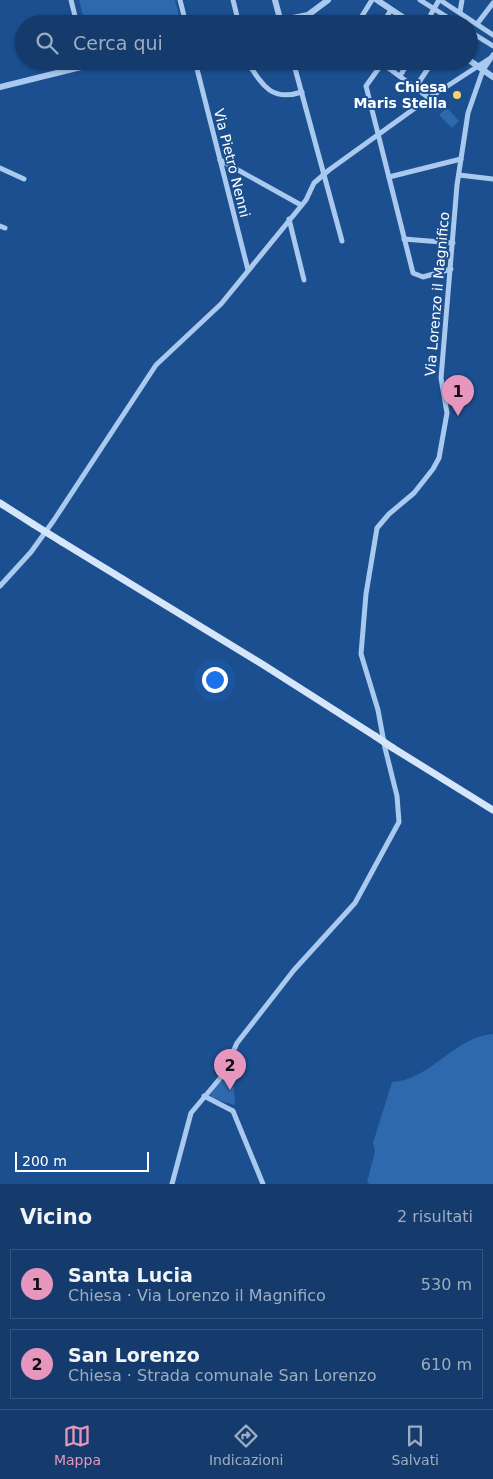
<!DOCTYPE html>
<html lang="it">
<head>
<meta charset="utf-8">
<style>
  body { margin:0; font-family:"DejaVu Sans",sans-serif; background:#1d4271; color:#f1f3f6 }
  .scale { position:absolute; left:15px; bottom:12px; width:134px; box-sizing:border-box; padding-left:5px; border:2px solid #fff; border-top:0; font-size:14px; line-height:18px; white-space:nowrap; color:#fff; -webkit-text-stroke:4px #1b4f8f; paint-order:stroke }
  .you { position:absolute; left:214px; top:679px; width:18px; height:18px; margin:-12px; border:4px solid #fff; border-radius:50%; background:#1a73e8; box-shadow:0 0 0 8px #1a73e833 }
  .badge { display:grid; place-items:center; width:32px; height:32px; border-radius:50%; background:#e797bd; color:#111; font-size:16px; font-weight:700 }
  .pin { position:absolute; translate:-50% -41px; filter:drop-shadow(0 1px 2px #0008) }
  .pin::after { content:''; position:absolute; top:26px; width:18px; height:15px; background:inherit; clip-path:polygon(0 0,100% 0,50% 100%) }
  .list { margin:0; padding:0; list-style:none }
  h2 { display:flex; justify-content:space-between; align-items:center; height:65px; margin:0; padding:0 20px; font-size:21px }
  h2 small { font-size:16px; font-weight:400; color:#9dadc1 }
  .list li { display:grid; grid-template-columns:32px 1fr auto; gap:15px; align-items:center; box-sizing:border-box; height:70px; margin:0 10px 10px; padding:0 10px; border:1px solid #33557e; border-radius:0px }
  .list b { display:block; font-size:19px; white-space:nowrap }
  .list p { margin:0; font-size:16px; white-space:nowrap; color:#9dadc1 }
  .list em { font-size:16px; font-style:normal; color:#9dadc1 }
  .icon { flex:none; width:28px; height:28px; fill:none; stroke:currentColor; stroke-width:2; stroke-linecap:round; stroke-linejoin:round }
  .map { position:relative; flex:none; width:493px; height:1184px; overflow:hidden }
  .search { position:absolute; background:#143b6b; box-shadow:0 1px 4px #0004; left:15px; right:15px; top:15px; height:55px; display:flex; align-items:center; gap:12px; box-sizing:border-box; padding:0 18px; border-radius:28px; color:#9dadc1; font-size:19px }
  .sheet { height:225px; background:#143b6b }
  nav { display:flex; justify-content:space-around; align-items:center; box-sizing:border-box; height:70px; border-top:1px solid #33557e; background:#143b6b; font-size:14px; color:#9dadc1 }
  nav a { display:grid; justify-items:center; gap:2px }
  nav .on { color:#e797bd }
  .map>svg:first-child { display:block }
  .green { fill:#2e69ad }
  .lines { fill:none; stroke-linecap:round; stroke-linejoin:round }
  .minor { stroke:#a9c9ee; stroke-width:5 }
  .tertiary { stroke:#a9c9ee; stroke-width:6 }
  .secondary { stroke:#d6e6fa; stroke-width:7 }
  .secondary-bridge { stroke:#d6e6fa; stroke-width:7 }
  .poi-dot { fill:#ffd166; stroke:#1b4f8f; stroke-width:2 }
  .labels { text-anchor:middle; stroke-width:4; stroke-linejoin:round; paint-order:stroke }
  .poi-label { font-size:14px; font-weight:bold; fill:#fff; stroke:#1b4f8f; text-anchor:end }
  .street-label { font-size:14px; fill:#fff; stroke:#1b4f8f }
</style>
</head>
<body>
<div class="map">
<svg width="493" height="1184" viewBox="0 0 493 1184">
  <rect width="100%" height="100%" fill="#1b4f8f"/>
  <g class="green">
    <polygon points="79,0 175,0 181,24 85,24"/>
    <polygon points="447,108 459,121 452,128 439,115"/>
    <path d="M493,1034V1184H370L367,1182L375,1151L373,1143L392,1082C431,1080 454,1037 493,1034Z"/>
    <polygon points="226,1072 233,1072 235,1105 213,1099 210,1095"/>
  </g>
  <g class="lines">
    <g class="minor">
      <polyline points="71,0 77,24"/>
      <polyline points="180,0 186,24"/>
      <polyline points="233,0 239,24"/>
      <polyline points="420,0 458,24"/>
      <polyline points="440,0 493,35"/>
      <polyline points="460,12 462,0"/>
      <polyline points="431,14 439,0"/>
      <polyline points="308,15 323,24"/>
      <polyline points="357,24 372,0"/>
      <polyline points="382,24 391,10"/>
      <polyline points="425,24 428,19"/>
      <polyline points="477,24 493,3"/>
      <polyline points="469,31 493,46"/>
      <polyline points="195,61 248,270"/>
      <path d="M247,61C262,85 271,102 302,92"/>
      <polyline points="293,61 342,241"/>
      <polyline points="379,61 429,98"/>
      <polyline points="384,61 366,86 413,273 423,277 451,269"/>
      <polyline points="400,76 409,61"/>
      <polyline points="415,88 433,61"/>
      <polyline points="220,160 301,205"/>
      <polyline points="0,168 24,179"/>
      <polyline points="459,175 493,179"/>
      <polyline points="389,177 461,159"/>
      <polyline points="289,219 304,280"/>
      <polyline points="0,226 5,228"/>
      <polyline points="404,239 453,243"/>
      <polyline points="0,586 31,552 54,520 156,365 221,304 306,200 314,183 329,170 429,98 489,59"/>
      <polyline points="204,1096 233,1111 263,1184"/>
      <polyline points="172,1184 191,1113 222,1076 237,1043 294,970 355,903 399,822 397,796 385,748 378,710 361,654 366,594 377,528 389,514 414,493 433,469 439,458 447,413 441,378 457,185 468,113 483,70 493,55"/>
    </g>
    <g class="tertiary">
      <polyline points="275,0 280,19"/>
      <polyline points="377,0 413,24"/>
      <polyline points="262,24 308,15 328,0"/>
      <polyline points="469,60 493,77"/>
      <polyline points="0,87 105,61"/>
    </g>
    <g class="secondary">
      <polyline points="0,503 33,524"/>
      <polyline points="62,542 262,664 375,736"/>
      <polyline points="393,748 493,810"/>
    </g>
    <g class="secondary-bridge">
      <polyline points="33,524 62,542"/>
      <polyline points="375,736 393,748"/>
    </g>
  </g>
  <circle class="poi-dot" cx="457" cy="95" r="5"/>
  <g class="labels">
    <g class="poi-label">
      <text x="447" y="92">Chiesa<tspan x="447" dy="16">Maris Stella</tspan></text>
    </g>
    <g class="street-label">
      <text transform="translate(232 163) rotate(76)" y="5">Via Pietro Nenni</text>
      <text transform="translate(437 294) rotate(-85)" y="5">Via Lorenzo il Magnifico</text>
    </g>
  </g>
</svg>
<div class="scale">200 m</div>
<div class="you"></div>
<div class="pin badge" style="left:458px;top:416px">1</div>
<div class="pin badge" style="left:230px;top:1090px">2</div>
<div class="search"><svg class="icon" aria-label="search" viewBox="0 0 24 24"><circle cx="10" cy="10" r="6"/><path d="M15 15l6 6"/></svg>Cerca qui</div>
</div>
<section class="sheet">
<h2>Vicino<small>2 risultati</small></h2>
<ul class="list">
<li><span class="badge">1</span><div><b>Santa Lucia</b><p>Chiesa · Via Lorenzo il Magnifico</p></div><em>530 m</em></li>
<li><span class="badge">2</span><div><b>San Lorenzo</b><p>Chiesa · Strada comunale San Lorenzo</p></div><em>610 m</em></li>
</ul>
</section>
<nav>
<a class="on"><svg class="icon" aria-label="map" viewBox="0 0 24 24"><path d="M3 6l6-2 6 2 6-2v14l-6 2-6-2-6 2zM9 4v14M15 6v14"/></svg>Mappa</a>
<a><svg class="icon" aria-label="directions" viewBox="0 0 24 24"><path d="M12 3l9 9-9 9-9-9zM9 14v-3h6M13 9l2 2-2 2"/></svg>Indicazioni</a>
<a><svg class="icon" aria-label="saved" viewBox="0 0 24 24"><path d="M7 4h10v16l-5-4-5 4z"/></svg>Salvati</a>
</nav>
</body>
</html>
